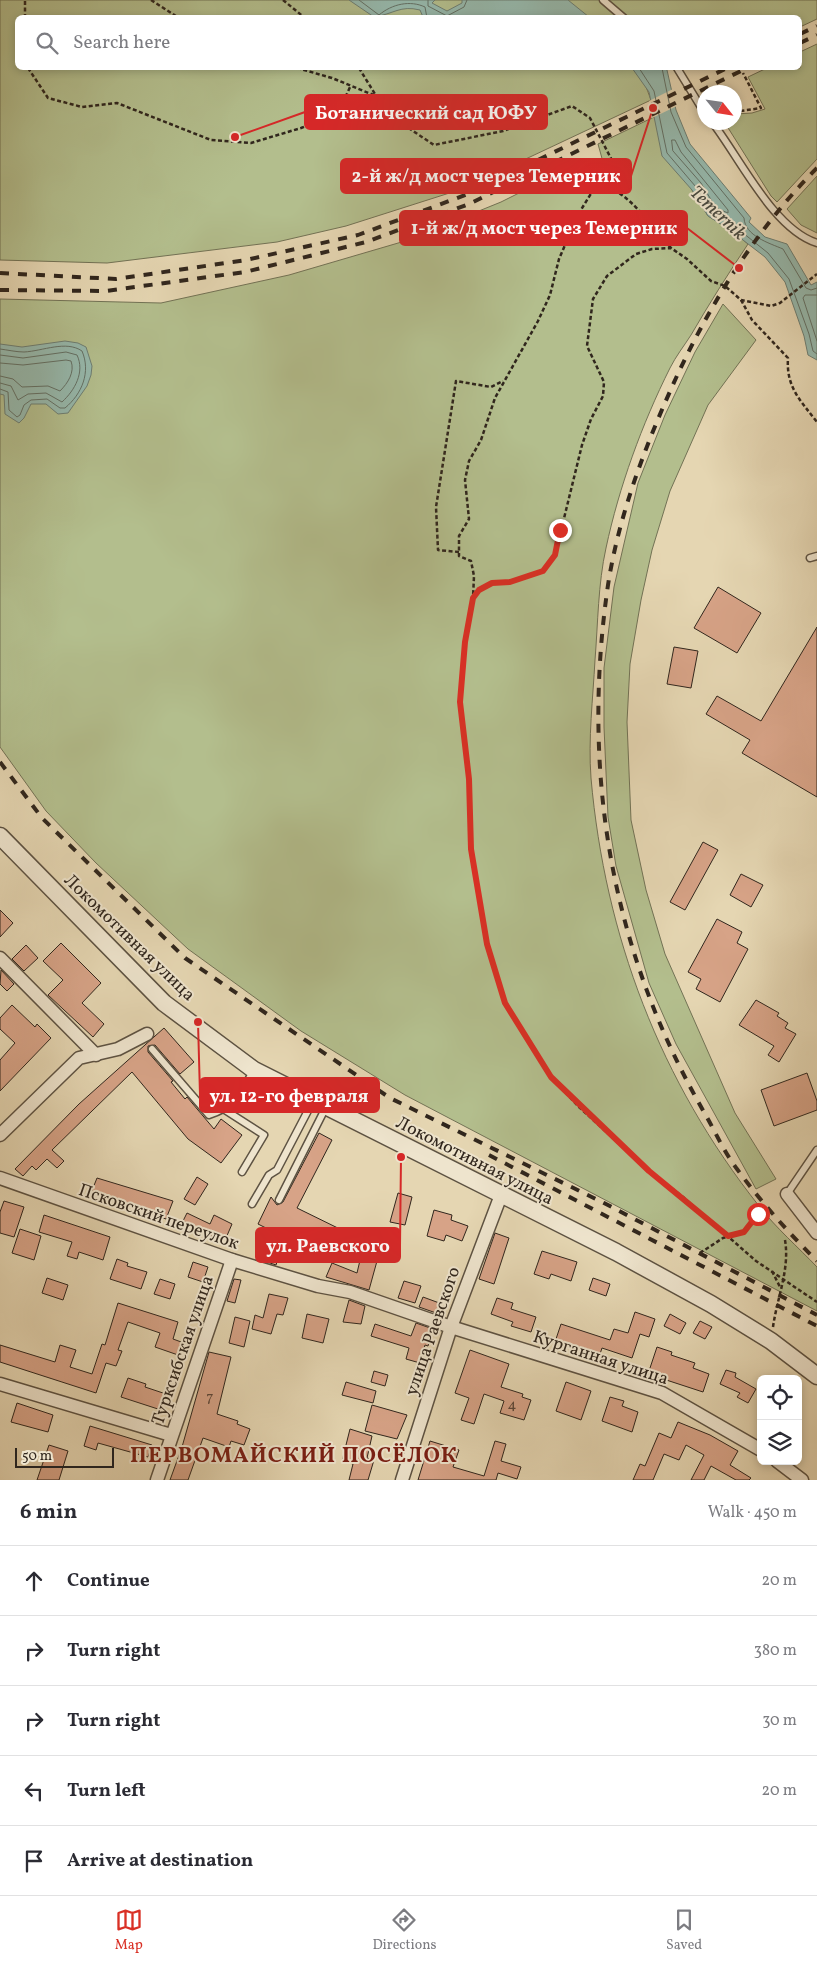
<!DOCTYPE html>
<html lang="en">
<head>
<meta charset="utf-8">
<style>
  body { margin:0; font-family:Vollkorn,serif; background:#f2f2f3; color:#2b2b33 }
  .controls { position:absolute; right:15px; bottom:15px; display:grid; overflow:hidden; border-radius:8px; box-shadow:0 2px 8px #0003 }
  .controls button { width:45px; height:45px; display:grid; place-items:center; padding:0; border:0; border-bottom:1px solid #e1e1e2; background:#fff; color:#2b2b33; font:25px sans-serif }
  .compass { position:absolute; left:697px; top:85px; width:45px; height:45px; border-radius:50%; background:#fff; box-shadow:0 2px 8px #0003; rotate:120deg }
  .scale { position:absolute; left:15px; bottom:12px; width:99px; box-sizing:border-box; padding-left:5px; border:2px solid #30261d; border-top:0; font-size:14px; line-height:18px; white-space:nowrap; color:#30261d; -webkit-text-stroke:4px #eee4cd; paint-order:stroke }
  .stop { position:absolute; width:15px; height:15px; margin:-11px; border:4px solid #d93025; border-radius:50%; background:#fff }
  .stop.end { background:#d93025; border-color:#fff; box-shadow:0 1px 5px #0008 }
  .list { margin:0; padding:0; list-style:none }
  h2 { display:flex; justify-content:space-between; align-items:center; height:65px; margin:0; padding:0 20px; font-size:21px }
  h2 small { font-size:16px; font-weight:400; color:#7c7c81 }
  .list li { display:grid; grid-template-columns:32px 1fr auto; gap:15px; align-items:center; box-sizing:border-box; height:70px; padding:0 20px; border-top:1px solid #e1e1e2 }
  .list b { display:block; font-size:19px; white-space:nowrap }
  .list em { font-size:16px; font-style:normal; color:#7c7c81 }
  .icon { flex:none; width:28px; height:28px; fill:none; stroke:currentColor; stroke-width:2; stroke-linecap:round; stroke-linejoin:round }
  .map { position:relative; flex:none; width:817px; height:1480px; overflow:hidden }
  .search { position:absolute; background:#fff; box-shadow:0 2px 8px #0003; left:15px; right:15px; top:15px; height:55px; display:flex; align-items:center; gap:12px; box-sizing:border-box; padding:0 18px; border-radius:8px; color:#7c7c81; font-size:19px }
  .sheet { height:415px; background:#fff }
  nav { display:flex; justify-content:space-around; align-items:center; box-sizing:border-box; height:70px; border-top:1px solid #e1e1e2; background:#fff; font-size:14px; color:#7c7c81 }
  nav a { display:grid; justify-items:center; gap:2px }
  nav .on { color:#d93025 }
  .map>svg:first-child { display:block }
  .green { fill:#b3be8d; stroke:#727255 }
  .water { fill:#96b9ad; stroke:#6d7e73 }
  .pier { fill:#e5d6b2 }
  .lines { fill:none; stroke-linecap:round; stroke-linejoin:round }
  .shore { stroke:#637065; stroke-width:1 }
  .building { fill:#d7a387; stroke:#30261d }
  .service-casing { stroke:#5d5242; stroke-width:9 }
  .minor-casing { stroke:#5d5242; stroke-width:15 }
  .tertiary-casing { stroke:#5d5242; stroke-width:19 }
  .path { stroke:#30261d; stroke-width:2.5; stroke-dasharray:4 2.5; stroke-linecap:butt }
  .service { stroke:#eee4cd; stroke-width:6 }
  .minor { stroke:#eee4cd; stroke-width:12 }
  .tertiary { stroke:#eee4cd; stroke-width:16 }
  .rail { stroke:#30261d; stroke-width:4; stroke-dasharray:9 9; stroke-linecap:butt }
  .route { stroke:#d93025; stroke-width:6 }
  .labels { text-anchor:middle; stroke-width:4; stroke-linejoin:round; paint-order:stroke }
  .number-label { font-size:15px; fill:#5a4538 }
  .street-label { font-size:18px; fill:#30261d; stroke:#eee4cd }
  .water-label { font-size:19px; font-style:italic; fill:#4a4b41; stroke:#eee4cd }
  .district-label { font-size:22px; font-weight:bold; letter-spacing:1px; fill:#7a1f14; stroke:#eee4cd }
  .leader { fill:none; stroke:#d62828; stroke-width:2 }
  .callout-dot { fill:#d62828; stroke:#eee4cd; stroke-width:2 }
  .callout { fill:#d62828; stroke:#d62828; stroke-width:2 }
  .callout-label { font-size:19px; text-anchor:middle; font-weight:bold; fill:#fff }
</style>
</head>
<body>
<div class="map">
<svg width="817" height="1480" viewBox="0 0 817 1480">
  <rect width="100%" height="100%" fill="#e5d6b2"/>
  <filter id="stains"><feTurbulence type="fractalNoise" baseFrequency=".004" numOctaves="4"/><feColorMatrix values="0 0 0 0 .2 0 0 0 0 .09 0 0 0 0 .02 0 0 0 .5 -.17"/></filter>
  <radialGradient id="worn" r=".72"><stop offset=".6" stop-color="#630" stop-opacity="0"/><stop offset="1" stop-color="#630" stop-opacity=".3"/></radialGradient>
  <g class="green">
    <polygon points="0,0 817,0 817,19 800,27 800,18 18,18 18,68 645,68 636,72 645,84 651,100 462,189 346,226 277,242 107,263 0,260"/>
    <polygon points="817,44 817,159 777,202 771,196 725,123 734,122 735,114 752,113 765,109 748,77 767,68 800,68 800,52"/>
    <path d="M654,117L692,190L708,216L730,229L748,244C728,274 709,304 691,335C684,346 676,356 670,368C642,424 619,487 606,548C598,584 598,623 595,660C593,698 588,739 591,778C605,936 660,1081 759,1206C776,1228 798,1247 817,1267V1311L405,1095L301,1031L188,949L96,863L46,811L0,747V299L161,303L289,275L405,241L501,202L587,159L596,174L603,162L598,144Z"/>
    <polygon points="817,176 817,233 801,225 787,209"/>
    <polygon points="723,304 756,340 708,405 670,491 652,550 641,600 630,664 627,722 631,820 646,890 665,954 735,1113 776,1179 756,1189 676,1044 649,983 616,866 608,817 604,727 604,668 614,587 638,483 665,415 695,352"/>
  </g>
  <g class="water">
    <path d="M349,0H435L432,3L447,11L462,3V0H568L589,17H423L420,10C400,5 394,14 374,17Z"/>
    <polygon points="632,68 664,68 667,70 676,110 690,144 751,218 749,222 765,237 787,244 811,285 817,282 817,360 808,355 804,336 785,282 765,257 730,230 708,216 692,190 662,156 649,92"/>
    <polygon points="65,341 78,343 86,347 92,366 91,375 87,386 68,413 58,414 46,404 31,404 24,418 19,423 5,414 4,395 0,394 0,344 22,347"/>
  </g>
  <polygon class="pier" points="673,89 677,106 652,118 649,101"/>
  <g class="lines">
    <g class="shore">
      <path d="M359,0L379,15C392,4 410,0 425,7L427,18"/>
      <polyline points="428,0 428,6 447,16 464,7 467,0"/>
      <polyline points="639,68 654,91 667,153 696,187 712,212 733,225 768,253 789,279 809,334 813,351 817,354"/>
      <path d="M662,68L671,112L686,147L744,218C745,236 769,243 783,249L806,288L811,290L817,288"/>
      <polygon points="672,140 675,140 681,152 728,210 728,213 716,208 701,183 673,151"/>
      <polyline points="817,295 805,295 803,298 817,341"/>
      <path d="M0,349C8,350 16,352 24,352C43,351 66,340 82,351C91,372 82,394 65,408H60L47,399L31,400L24,405L20,415L17,417L9,410L8,392L0,389"/>
      <path d="M0,355L23,358L66,352L77,355C85,372 75,390 62,402L46,393L28,394L18,400L11,386L0,383"/>
      <path d="M0,363L23,365L66,360L71,361C75,372 68,383 60,391L48,386L22,387L13,379L0,376"/>
    </g>
  </g>
  <g class="building">
    <polygon points="718,587 761,613 737,653 694,628"/>
    <polygon points="817,627 817,797 742,753 750,740 706,714 717,696 761,721"/>
    <polygon points="674,647 698,651 691,688 667,684"/>
    <polygon points="703,842 718,850 685,910 670,902"/>
    <polygon points="741,874 763,885 751,907 730,895"/>
    <polygon points="0,910 13,923 0,937"/>
    <polygon points="717,919 742,932 737,943 748,949 720,1002 696,989 701,979 688,972"/>
    <polygon points="61,943 101,983 82,1003 104,1024 93,1037 48,995 63,980 43,961"/>
    <polygon points="26,945 38,958 24,971 12,959"/>
    <polygon points="1,970 14,984 7,991 0,984"/>
    <polygon points="756,1000 779,1013 777,1016 788,1023 785,1028 796,1034 779,1062 768,1055 774,1046 739,1025"/>
    <polygon points="12,1005 35,1027 37,1024 51,1038 0,1091 0,1060 15,1043 0,1029 0,1018"/>
    <polygon points="164,1028 194,1062 180,1074 155,1045 148,1046 148,1052 173,1081 171,1082 185,1099 187,1097 214,1129 221,1119 242,1135 221,1163 188,1139 132,1072 52,1150 64,1161 57,1168 47,1159 36,1170 32,1166 23,1176 15,1169 79,1104"/>
    <polygon points="807,1073 817,1101 817,1110 774,1126 761,1090"/>
    <polygon points="319,1133 332,1140 297,1208 348,1233 339,1254 316,1244 308,1261 281,1250 276,1265 258,1259 270,1230 258,1224 271,1197 277,1205 283,1202"/>
    <polygon points="197,1177 208,1184 195,1205 184,1199"/>
    <polygon points="97,1178 173,1201 166,1219 91,1193"/>
    <polygon points="398,1193 412,1197 405,1225 390,1222"/>
    <polygon points="4,1201 24,1207 14,1237 0,1233 0,1212"/>
    <polygon points="434,1210 452,1215 451,1220 468,1226 462,1241 446,1235 444,1241 427,1236"/>
    <polygon points="187,1213 210,1224 214,1215 232,1224 226,1238 215,1233 213,1237 183,1221"/>
    <polygon points="44,1215 110,1237 103,1260 79,1252 77,1259 67,1256 72,1242 39,1232"/>
    <polygon points="20,1229 41,1236 34,1260 12,1253"/>
    <polygon points="495,1233 509,1238 494,1284 479,1279"/>
    <polygon points="542,1251 577,1262 571,1281 551,1274 549,1279 534,1274"/>
    <polygon points="361,1256 377,1261 369,1290 326,1277 332,1263 357,1273"/>
    <polygon points="117,1259 128,1263 127,1266 147,1272 141,1289 110,1279"/>
    <polygon points="193,1262 208,1267 203,1282 188,1277"/>
    <polygon points="47,1278 68,1285 63,1300 42,1293"/>
    <polygon points="593,1278 610,1284 606,1296 589,1290"/>
    <polygon points="160,1279 175,1284 170,1299 154,1294"/>
    <polygon points="234,1279 241,1280 235,1303 227,1301"/>
    <polygon points="404,1281 421,1286 415,1303 398,1298"/>
    <polygon points="269,1294 288,1298 283,1315 277,1314 271,1334 252,1329 255,1315 263,1318"/>
    <polygon points="423,1297 442,1304 439,1314 419,1307"/>
    <polygon points="497,1298 513,1303 511,1309 536,1317 531,1332 511,1326 513,1322 491,1314"/>
    <polygon points="349,1300 365,1306 361,1324 343,1322"/>
    <polygon points="118,1303 178,1322 173,1339 184,1343 181,1356 155,1347 160,1333 128,1322 118,1350 122,1351 116,1366 106,1363 96,1393 0,1362 0,1345 55,1362 60,1345 76,1350 70,1367 92,1374 102,1344 105,1345"/>
    <polygon points="635,1312 655,1319 649,1337 640,1334 632,1358 602,1348 599,1357 555,1342 561,1324 610,1340 614,1329 628,1333"/>
    <polygon points="307,1314 329,1319 323,1343 302,1338"/>
    <polygon points="670,1314 686,1323 680,1334 664,1326"/>
    <polygon points="235,1317 250,1321 244,1347 229,1343"/>
    <polygon points="700,1321 712,1327 705,1339 693,1333"/>
    <polygon points="416,1323 433,1329 428,1346 425,1345 420,1363 406,1359 409,1348 371,1336 375,1324 411,1336"/>
    <polygon points="657,1347 672,1352 671,1355 695,1363 693,1368 709,1374 703,1392 648,1374"/>
    <polygon points="470,1350 509,1364 501,1387 523,1394 522,1397 531,1400 524,1420 500,1413 504,1401 484,1394 474,1424 461,1420 469,1398 455,1393"/>
    <polygon points="209,1352 231,1357 217,1414 238,1421 237,1424 250,1429 244,1445 231,1441 229,1447 203,1438 188,1480 170,1480 182,1447"/>
    <polygon points="726,1370 736,1373 735,1377 756,1389 748,1403 737,1397 740,1393 720,1384"/>
    <polygon points="374,1371 388,1375 385,1386 371,1382"/>
    <polygon points="128,1378 146,1384 145,1387 166,1394 161,1410 121,1397"/>
    <polygon points="346,1382 376,1391 373,1403 342,1395"/>
    <polygon points="566,1382 591,1391 581,1420 556,1411"/>
    <polygon points="610,1397 624,1401 622,1406 638,1412 632,1432 602,1421"/>
    <polygon points="17,1403 53,1415 48,1432 11,1422"/>
    <polygon points="372,1405 407,1415 397,1439 365,1431"/>
    <polygon points="678,1422 710,1435 738,1451 730,1465 751,1478 749,1480 736,1480 711,1466 704,1480 691,1480 704,1455 686,1445 679,1460 664,1454 653,1480 633,1480 640,1464 645,1466 659,1433 671,1438"/>
    <polygon points="90,1426 152,1445 148,1457 98,1443 96,1450 84,1446"/>
    <polygon points="350,1429 372,1436 367,1458 374,1460 368,1480 349,1480 353,1464 342,1461"/>
    <polygon points="430,1441 459,1450 453,1467 484,1476 495,1441 506,1444 501,1461 521,1467 517,1479 498,1473 496,1480 418,1480"/>
    <polygon points="49,1445 68,1451 59,1480 37,1480"/>
  </g>
  <g class="lines">
    <g class="service-casing">
      <g id="service">
        <polyline points="603,0 624,18"/>
        <polyline points="677,68 704,112"/>
        <path d="M712,122C740,158 773,229 817,243"/>
        <polyline points="810,558 817,556"/>
        <path d="M152,1049L209,1115C236,1106 240,1093 254,1070"/>
        <polyline points="225,1110 264,1135 242,1172"/>
        <polyline points="787,1194 817,1150"/>
        <polyline points="279,1200 326,1107"/>
        <polyline points="252,1204 269,1175 277,1170 313,1101"/>
      </g>
    </g>
    <g class="minor-casing">
      <g id="minor">
        <polyline points="0,958 96,1055"/>
        <polyline points="0,1135 79,1058 118,1049 147,1034"/>
        <polyline points="0,1178 232,1260 318,1286 350,1292 451,1327 662,1393 761,1450"/>
        <polyline points="787,1194 817,1233"/>
        <polyline points="0,1384 171,1435"/>
        <polyline points="777,1461 802,1480"/>
        <polyline points="157,1480 232,1260"/>
        <polyline points="402,1480 451,1327 501,1195"/>
      </g>
    </g>
    <g class="tertiary-casing">
      <polyline id="tertiary" points="0,836 164,1003 254,1070 616,1252 711,1304 771,1341 817,1376"/>
    </g>
    <g class="path">
      <polyline points="151,0 179,18"/>
      <polyline points="283,0 305,18"/>
      <polyline points="25,18 25,0"/>
      <polyline points="28,68 48,98 82,107 117,103 211,140 251,143 301,128 338,113 351,85"/>
      <polyline points="297,68 332,78 376,96 395,119 434,145 503,131 572,106 590,118 617,170 618,190"/>
      <polyline points="359,68 375,94"/>
      <polyline points="734,112 761,108 743,73"/>
      <polyline points="587,159 603,184"/>
      <path d="M671,248C651,225 632,196 603,184L592,192L579,213L559,259L550,295L538,321L495,398L481,440L469,461L465,480L469,519L459,536V556L471,561L474,576L473,598L465,642L460,702L469,779L471,849L487,944L505,1003L551,1077L579,1107L649,1171L683,1197L756,1261L817,1302"/>
      <path d="M741,300L752,320L788,358C786,387 800,400 817,422"/>
      <polyline points="459,552 438,550 436,507 456,381 491,387 503,381"/>
      <polyline points="473,598 479,590 492,583 510,582 543,571 555,555 582,445 591,419 603,396 604,382 587,346 593,299 607,276 636,254 652,249 671,248 687,259 711,281 725,286 741,300 771,306 780,303 817,274"/>
      <polyline points="700,1253 723,1238 744,1232 758,1214"/>
      <polyline points="772,1271 780,1287"/>
      <path d="M773,1327C777,1298 790,1269 785,1240"/>
    </g>
    <use href="#service" class="service"/>
    <use href="#minor" class="minor"/>
    <use href="#tertiary" class="tertiary"/>
    <g class="rail">
      <polyline points="800,34 817,26"/>
      <polyline points="800,43 817,35"/>
      <path d="M817,168C758,227 711,302 676,378C646,444 619,514 608,585C581,770 610,949 704,1112C715,1131 724,1152 737,1169C761,1202 788,1232 817,1261"/>
      <polyline points="0,273 116,279 246,260 358,235 468,194 727,68"/>
      <polyline points="0,290 106,291 245,272 366,242 469,204 747,68"/>
      <polyline points="0,762 42,818 185,958 390,1098 604,1203 817,1315"/>
      <polyline points="489,1155 817,1326"/>
    </g>
  </g>
  <g class="lines">
    <polyline class="route" points="560,530 555,555 543,571 510,582 492,583 479,590 473,598 465,642 460,702 469,779 471,849 487,944 505,1003 551,1077 649,1171 728,1236 744,1232 758,1214"/>
  </g>
  <g class="labels">
    <g class="number-label">
      <text x="210" y="1401">7</text>
      <text x="512" y="1409">4</text>
    </g>
    <g class="street-label">
      <text transform="translate(130 937) rotate(44)" y="6">Локомотивная улица</text>
      <text transform="translate(475 1160) rotate(27)" y="6">Локомотивная улица</text>
      <text transform="translate(159 1216) rotate(19)" y="6">Псковский переулок</text>
      <text transform="translate(432 1331) rotate(-71)" y="6">улица Раевского</text>
      <text transform="translate(182 1350) rotate(-71)" y="6">Турксибская улица</text>
      <text transform="translate(601 1357) rotate(18)" y="6">Курганная улица</text>
    </g>
    <g class="water-label">
      <text transform="translate(719 212) rotate(43)" y="7">Temernik</text>
    </g>
    <g class="district-label">
      <text x="294" y="1462">ПЕРВОМАЙСКИЙ ПОСЁЛОК</text>
    </g>
  </g>
  <path class="leader" d="M235 137L305 112M653 108L631 176M739 268L687 228M198 1022L200 1095M401 1157L400 1245"/>
  <g class="callout-dot">
    <circle cx="235" cy="137" r="5"/>
    <circle cx="653" cy="108" r="5"/>
    <circle cx="739" cy="268" r="5"/>
    <circle cx="198" cy="1022" r="5"/>
    <circle cx="401" cy="1157" r="5"/>
  </g>
  <g class="callout">
    <rect x="305" y="95" width="242" height="34" rx="5"/>
    <rect x="341" y="159" width="290" height="34" rx="5"/>
    <rect x="400" y="211" width="287" height="34" rx="5"/>
    <rect x="200" y="1078" width="179" height="34" rx="5"/>
    <rect x="256" y="1228" width="144" height="34" rx="5"/>
  </g>
  <g class="callout-label">
    <text x="426" y="119">Ботанический сад ЮФУ</text>
    <text x="486" y="182">2-й ж/д мост через Темерник</text>
    <text x="544" y="234">1-й ж/д мост через Темерник</text>
    <text x="289" y="1102">ул. 12-го февраля</text>
    <text x="328" y="1252">ул. Раевского</text>
  </g>
  <rect width="100%" height="100%" filter="url(#stains)"/>
  <rect width="100%" height="100%" fill="url(#worn)"/>
</svg>
<div class="controls">
<button><svg class="icon" aria-label="locate" viewBox="0 0 24 24"><circle cx="12" cy="12" r="6"/><path d="M12 2v4M12 18v4M2 12h4M18 12h4"/></svg></button>
<button><svg class="icon" aria-label="layers" viewBox="0 0 24 24"><path d="M12 4l9 5-9 5-9-5zM3 14l9 5 9-5"/></svg></button>
</div>
<svg class="compass" viewBox="-18 -18 36 36"><path d="M0-13l5 13h-10z" fill="#e53935"/><path d="M0 13l5-13h-10z" fill="#7c7c81"/></svg>
<div class="scale">50 m</div>
<div class="stop" style="left:758px;top:1214px"></div>
<div class="stop end" style="left:560px;top:530px"></div>
<div class="search"><svg class="icon" aria-label="search" viewBox="0 0 24 24"><circle cx="10" cy="10" r="6"/><path d="M15 15l6 6"/></svg>Search here</div>
</div>
<section class="sheet">
<h2>6 min<small>Walk · 450 m</small></h2>
<ul class="list">
<li><svg class="icon" aria-label="ahead" viewBox="0 0 24 24"><path d="M12 20V5M6 11l6-6 6 6"/></svg><div><b>Continue</b></div><em>20 m</em></li>
<li><svg class="icon" aria-label="right" viewBox="0 0 24 24"><path d="M7 20v-9h11M14 6l5 5-5 5"/></svg><div><b>Turn right</b></div><em>380 m</em></li>
<li><svg class="icon" aria-label="right" viewBox="0 0 24 24"><path d="M7 20v-9h11M14 6l5 5-5 5"/></svg><div><b>Turn right</b></div><em>30 m</em></li>
<li><svg class="icon" aria-label="left" viewBox="0 0 24 24"><path d="M17 20v-9H6M10 6l-5 5 5 5"/></svg><div><b>Turn left</b></div><em>20 m</em></li>
<li><svg class="icon" aria-label="arrive" viewBox="0 0 24 24"><path d="M6 21V4h12l-3 4 3 4H6"/></svg><div><b>Arrive at destination</b></div></li>
</ul>
</section>
<nav>
<a class="on"><svg class="icon" aria-label="map" viewBox="0 0 24 24"><path d="M3 6l6-2 6 2 6-2v14l-6 2-6-2-6 2zM9 4v14M15 6v14"/></svg>Map</a>
<a><svg class="icon" aria-label="directions" viewBox="0 0 24 24"><path d="M12 3l9 9-9 9-9-9zM9 14v-3h6M13 9l2 2-2 2"/></svg>Directions</a>
<a><svg class="icon" aria-label="saved" viewBox="0 0 24 24"><path d="M7 4h10v16l-5-4-5 4z"/></svg>Saved</a>
</nav>
</body>
</html>
